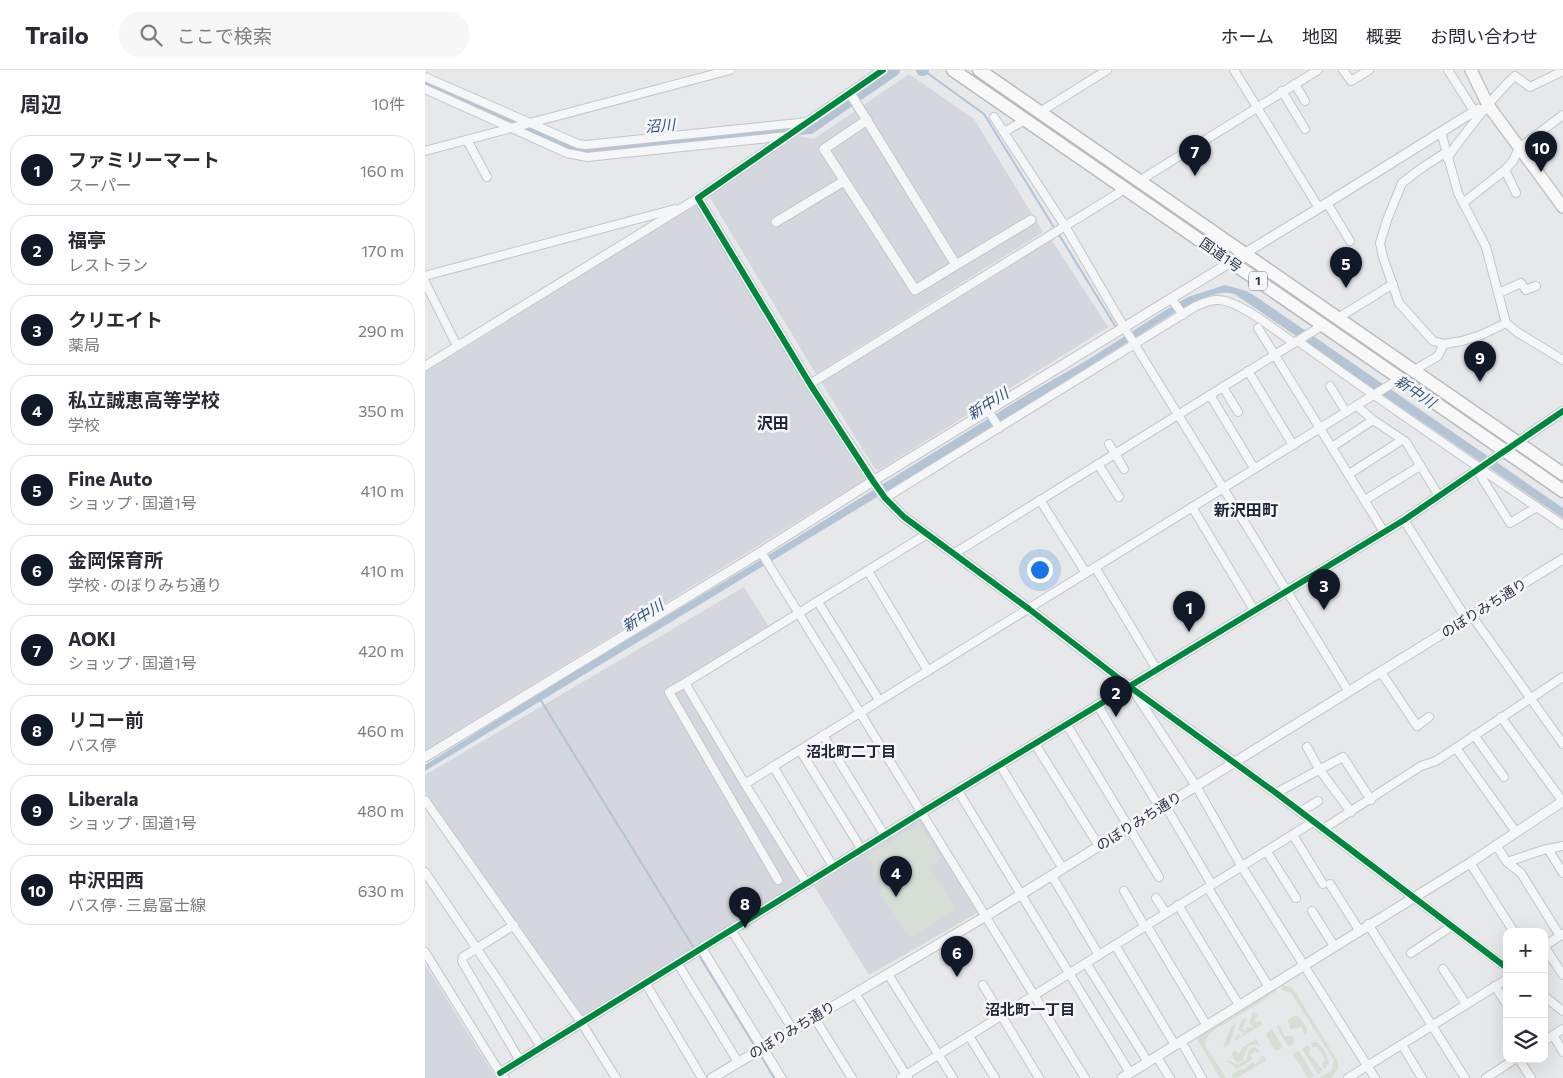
<!DOCTYPE html>
<html lang="ja">
<head>
<meta charset="utf-8">
<style>
  body { margin:0; font-family:Commissioner,"Noto Sans JP",sans-serif; background:#f7f7f7; color:#2b2b33 }
  .controls { position:absolute; right:15px; bottom:15px; display:grid; overflow:hidden; border-radius:10px; box-shadow:0 5px 20px #0002 }
  .controls button { width:45px; height:45px; display:grid; place-items:center; padding:0; border:0; border-bottom:1px solid #e1e1e2; background:#fff; color:#2b2b33; font:25px sans-serif }
  .you { position:absolute; left:614px; top:499px; width:18px; height:18px; margin:-12px; border:4px solid #fff; border-radius:50%; background:#1a73e8; box-shadow:0 0 0 8px #1a73e833 }
  .badge { display:grid; place-items:center; width:32px; height:32px; border-radius:50%; background:#111827; color:#fff; font-size:16px; font-weight:700 }
  .pin { position:absolute; translate:-50% -41px; filter:drop-shadow(0 1px 2px #0008) }
  .pin::after { content:''; position:absolute; top:26px; width:18px; height:15px; background:inherit; clip-path:polygon(0 0,100% 0,50% 100%) }
  .list { margin:0; padding:0; list-style:none }
  h2 { display:flex; justify-content:space-between; align-items:center; height:65px; margin:0; padding:0 20px; font-size:21px }
  h2 small { font-size:16px; font-weight:400; color:#7c7c81 }
  .list li { display:grid; grid-template-columns:32px 1fr auto; gap:15px; align-items:center; box-sizing:border-box; height:70px; margin:0 10px 10px; padding:0 10px; border:1px solid #e1e1e2; border-radius:20px }
  .list b { display:block; font-size:19px; white-space:nowrap }
  .list p { margin:0; font-size:16px; white-space:nowrap; color:#7c7c81 }
  .list em { font-size:16px; font-style:normal; color:#7c7c81 }
  .icon { flex:none; width:28px; height:28px; fill:none; stroke:currentColor; stroke-width:2; stroke-linecap:round; stroke-linejoin:round }
  .map { position:relative; flex:none; width:1138px; height:1008px; overflow:hidden }
  header { display:flex; align-items:center; gap:30px; box-sizing:border-box; height:70px; padding:0 25px; background:#fff; border-bottom:1px solid #e1e1e2 }
  header strong { font-size:24px }
  nav { display:flex; gap:28px; margin-inline-start:auto; font-size:18px }
  .search { width:350px; height:45px; background:#f7f7f7; display:flex; align-items:center; gap:12px; box-sizing:border-box; padding:0 18px; border-radius:20px; color:#7c7c81; font-size:19px }
  main { display:flex }
  aside { flex:1; background:#fff }
  .map>svg:first-child { display:block }
  .built { fill:#d4d7dd }
  .green { fill:#d6ded6 }
  .water { fill:#b4c4d5 }
  .lines { fill:none; stroke-linecap:round; stroke-linejoin:round }
  .stream { stroke:#b4c4d5; stroke-width:2 }
  .river { stroke:#b4c4d5; stroke-width:12 }
  .minor-casing { stroke:#c4c6c8; stroke-width:10 }
  .tertiary-casing { stroke:#c4c6c8; stroke-width:11 }
  .primary-casing { stroke:#c2c5c8; stroke-width:14 }
  .trunk-casing { stroke:#b8bbbf; stroke-width:15 }
  .minor { stroke:#f5f6f7; stroke-width:8 }
  .tertiary { stroke:#f5f6f7; stroke-width:9 }
  .primary { stroke:#f8f8f8; stroke-width:11 }
  .trunk { stroke:#f8f8f8; stroke-width:12 }
  .cycleway-casing { stroke:#f4f6f9; stroke-width:9 }
  .cycleway { stroke:#00873e; stroke-width:6 }
  .labels { text-anchor:middle; stroke-width:5; stroke-linejoin:round; paint-order:stroke }
  .shield { fill:#f4f6f9; stroke:#676e7b; stroke-width:1 }
  .shield-label { font-size:12px; font-weight:bold; fill:#2b3445 }
  .street-label { font-size:14px; fill:#2b3445; stroke:#f4f6f9 }
  .water-label { font-size:15px; font-style:italic; fill:#34527a; stroke:#f4f6f9 }
  .neighbourhood-label { font-size:15px; font-weight:bold; fill:#1d2536; stroke:#f4f6f9 }
  .quarter-label { font-size:16px; font-weight:bold; fill:#1d2536; stroke:#f4f6f9 }
</style>
</head>
<body>
<header>
<strong>Trailo</strong>
<div class="search"><svg class="icon" aria-label="search" viewBox="0 0 24 24"><circle cx="10" cy="10" r="6"/><path d="M15 15l6 6"/></svg>ここで検索</div>
<nav><a>ホーム</a><a>地図</a><a>概要</a><a>お問い合わせ</a></nav>
</header>
<main>
<aside>
<h2>周辺<small>10件</small></h2>
<ul class="list">
<li><span class="badge">1</span><div><b>ファミリーマート</b><p>スーパー</p></div><em>160 m</em></li>
<li><span class="badge">2</span><div><b>福亭</b><p>レストラン</p></div><em>170 m</em></li>
<li><span class="badge">3</span><div><b>クリエイト</b><p>薬局</p></div><em>290 m</em></li>
<li><span class="badge">4</span><div><b>私立誠恵高等学校</b><p>学校</p></div><em>350 m</em></li>
<li><span class="badge">5</span><div><b>Fine Auto</b><p>ショップ · 国道1号</p></div><em>410 m</em></li>
<li><span class="badge">6</span><div><b>金岡保育所</b><p>学校 · のぼりみち通り</p></div><em>410 m</em></li>
<li><span class="badge">7</span><div><b>AOKI</b><p>ショップ · 国道1号</p></div><em>420 m</em></li>
<li><span class="badge">8</span><div><b>リコー前</b><p>バス停</p></div><em>460 m</em></li>
<li><span class="badge">9</span><div><b>Liberala</b><p>ショップ · 国道1号</p></div><em>480 m</em></li>
<li><span class="badge">10</span><div><b>中沢田西</b><p>バス停 · 三島富士線</p></div><em>630 m</em></li>
</ul>
</aside>
<div class="map">
<svg width="1138" height="1008" viewBox="0 0 1138 1008">
  <rect width="100%" height="100%" fill="#e6e8ea"/>
  <g class="built">
    <polygon points="484,4 549,49 618,162 391,304 284,126 373,66 389,69"/>
    <polygon points="272,134 441,409 0,681 0,302"/>
    <polygon points="626,169 683,257 454,400 450,399 395,310"/>
    <polygon points="319,517 344,557 255,612 378,811 157,947 0,722 0,705"/>
    <polygon points="498,748 553,839 552,843 444,905 389,816"/>
    <polygon points="0,894 71,1008 0,1008"/>
  </g>
  <g class="green">
    <polygon points="494,754 516,788 505,796 531,839 485,868 454,822 458,819 449,803 451,798 442,786"/>
    <polygon points="856,915 866,917 871,923 913,992 913,999 906,1008 895,1008 907,1000 909,990 866,923 857,920"/>
    <polygon points="851,917 852,920 833,934 787,961 781,969 780,975 801,1008 795,1008 770,966"/>
    <polygon points="830,942 833,946 830,949 831,952 835,950 838,954 810,971 812,964 817,966 818,962 813,960 816,951 822,947 817,959 821,961 822,957 828,958 828,956 824,953 827,943"/>
    <path d="M869,946H873C877,951 884,957 882,965H879L877,957L865,959L863,950Z"/>
    <polygon points="811,953 805,974 798,977 806,957"/>
    <polygon points="852,955 856,956 859,966 868,966 869,972 865,976 863,976 852,958"/>
    <polygon points="847,959 857,975 857,978 851,981 845,973 841,964"/>
    <polygon points="831,969 836,977 830,974 823,977 817,991 812,992 808,988 807,983 810,981 814,984 818,977"/>
    <path d="M891,972C898,977 902,985 904,993L900,999L897,995L900,990C898,985 895,981 892,977H887L886,973Z"/>
    <polygon points="883,975 885,978 884,984 898,1000 893,1004 877,979"/>
    <polygon points="828,977 830,977 835,982 834,983 830,981 825,985 828,989 812,999 802,991 805,991 814,995 822,989 823,982"/>
    <polygon points="874,981 889,1006 883,1008 868,984"/>
    <polygon points="839,986 841,990 812,1008 807,1008 807,1004 816,999 818,1000 828,992 830,994 836,990 835,987"/>
  </g>
  <path class="water" d="M800,215L821,221L830,226L1138,438V448L811,225C795,217 773,232 757,238L561,361L0,701V695L132,612L332,492L600,326L664,289L744,238L763,227Z"/>
  <g class="lines">
    <g class="stream">
      <polyline points="498,0 559,44 630,159"/>
      <polyline points="633,163 692,259"/>
      <polyline points="115,629 269,878"/>
      <polyline points="273,884 331,978"/>
      <polyline points="335,984 349,1008"/>
    </g>
    <g class="river">
      <polyline points="497,0 498,0"/>
      <polyline points="0,11 146,77 160,79 385,58 469,0"/>
    </g>
    <g class="minor-casing">
      <g id="minor">
        <polyline points="809,0 894,138"/>
        <polyline points="918,0 926,11 944,0"/>
        <polyline points="1023,0 1049,41"/>
        <polyline points="0,7 153,74 161,75 383,52"/>
        <polyline points="870,14 880,31"/>
        <polyline points="0,19 142,83 162,87 363,66"/>
        <polyline points="857,21 880,59"/>
        <polyline points="615,42 682,0"/>
        <polyline points="569,47 640,156 699,257 924,622"/>
        <polyline points="579,62 600,50"/>
        <polyline points="1016,62 1033,123 1061,177 1081,253 1092,262 1138,290"/>
        <polyline points="42,70 62,107"/>
        <polyline points="0,81 305,0"/>
        <polyline points="1020,83 998,97 977,113 962,150 955,173 958,187 974,233 1008,271 1019,274 1037,271 1056,265 1081,253"/>
        <path d="M1022,88C1029,78 1036,69 1043,60C1058,41 1072,22 1090,6L1105,17L1138,1"/>
        <polyline points="1080,100 1091,123"/>
        <polyline points="714,111 893,0"/>
        <polyline points="902,133 925,171"/>
        <polyline points="1038,133 1080,100 1088,91 1094,78 1138,45"/>
        <polyline points="0,206 250,139"/>
        <polyline points="0,212 32,276"/>
        <polyline points="1074,223 1096,213 1101,220 1111,216"/>
        <polyline points="746,228 758,245"/>
        <polyline points="913,248 968,214"/>
        <polyline points="833,258 959,462"/>
        <path d="M873,271C960,334 1049,394 1138,455"/>
        <polyline points="0,296 273,128"/>
        <polyline points="823,301 868,375"/>
        <polyline points="988,301 1013,286 1019,274"/>
        <polyline points="385,314 700,119"/>
        <polyline points="905,316 921,342"/>
        <polyline points="798,317 813,342"/>
        <polyline points="785,325 829,398"/>
        <polyline points="932,336 948,350 981,372 1014,426"/>
        <polyline points="563,340 574,358"/>
        <polyline points="684,374 699,399"/>
        <polyline points="907,377 948,350"/>
        <polyline points="673,394 694,427"/>
        <polyline points="1052,400 1085,453 1112,437"/>
        <polyline points="924,404 977,370"/>
        <path d="M460,428L771,236C778,233 786,229 794,230C815,231 851,261 869,273"/>
        <polyline points="615,430 661,503"/>
        <polyline points="940,430 995,396"/>
        <polyline points="767,437 829,540"/>
        <polyline points="979,450 1042,550"/>
        <polyline points="336,482 660,1008"/>
        <polyline points="530,483 898,255"/>
        <polyline points="670,497 732,600"/>
        <polyline points="443,501 503,601"/>
        <polyline points="393,532 454,630"/>
        <polyline points="1047,546 1138,674"/>
        <polyline points="956,602 992,656 1004,647"/>
        <polyline points="260,613 244,622 353,810"/>
        <polyline points="708,620 771,716 817,797 950,1008"/>
        <polyline points="673,636 735,738"/>
        <polyline points="1076,647 1138,732"/>
        <polyline points="642,655 734,807"/>
        <polyline points="398,665 460,766"/>
        <polyline points="1049,665 1079,707"/>
        <polyline points="610,674 674,776"/>
        <polyline points="882,677 894,699 926,742"/>
        <polyline points="1031,678 1091,762"/>
        <polyline points="375,680 437,780"/>
        <polyline points="809,692 1082,898"/>
        <polyline points="575,695 638,799"/>
        <polyline points="348,696 409,798"/>
        <polyline points="320,714 976,308"/>
        <polyline points="533,721 705,1003"/>
        <polyline points="851,723 918,687 946,730"/>
        <polyline points="0,730 156,952 191,1008"/>
        <polyline points="740,735 787,815"/>
        <polyline points="875,742 893,731"/>
        <polyline points="898,759 996,696 1011,691 1138,607"/>
        <polyline points="868,765 898,814"/>
        <polyline points="1071,775 1082,792 1096,803 1135,866"/>
        <polyline points="1123,779 1138,803"/>
        <polyline points="842,782 871,828"/>
        <polyline points="1082,792 1118,780 1138,776"/>
        <polyline points="1045,793 1089,862"/>
        <polyline points="0,802 73,910 117,978"/>
        <polyline points="627,806 674,885"/>
        <polyline points="382,814 320,714 260,613 502,464"/>
        <polyline points="905,814 934,860"/>
        <polyline points="783,818 844,917"/>
        <polyline points="699,821 720,857"/>
        <polyline points="731,828 741,843"/>
        <polyline points="753,835 814,935"/>
        <polyline points="887,841 909,876"/>
        <polyline points="943,854 1040,1008"/>
        <polyline points="89,855 38,887 37,891 95,991"/>
        <polyline points="722,856 782,956"/>
        <polyline points="307,861 368,960"/>
        <polyline points="690,875 750,975"/>
        <polyline points="1119,876 1138,905"/>
        <polyline points="1119,876 1138,864"/>
        <polyline points="0,882 75,1003"/>
        <polyline points="986,883 1027,856"/>
        <polyline points="661,893 723,992"/>
        <polyline points="253,894 313,992"/>
        <polyline points="1018,899 1041,934"/>
        <polyline points="463,904 528,1008"/>
        <polyline points="221,914 277,1008"/>
        <polyline points="558,915 614,1008"/>
        <polyline points="1070,916 1082,935"/>
        <polyline points="430,923 483,1008"/>
        <polyline points="1119,926 1138,941"/>
        <polyline points="389,947 427,1008"/>
        <polyline points="1128,965 1138,982"/>
        <polyline points="544,966 570,1008"/>
        <polyline points="756,971 777,1008"/>
        <polyline points="1119,971 1138,959"/>
        <polyline points="977,975 997,1008"/>
        <polyline points="732,987 745,1008"/>
        <polyline points="1094,989 1106,1008"/>
        <polyline points="476,1008 888,752"/>
        <polyline points="923,1008 1082,909"/>
        <polyline points="1061,1008 1090,989"/>
      </g>
    </g>
    <g class="tertiary-casing">
      <g id="tertiary">
        <polyline points="458,0 273,128 385,314 460,428 479,447 604,539 705,617 809,692"/>
        <polyline points="425,23 531,195 606,150"/>
        <polyline points="442,50 399,79 490,220 531,195"/>
        <polyline points="351,152 419,111"/>
        <polyline points="0,687 336,482 448,411 894,138 1053,39 1058,41"/>
        <polyline points="277,879 356,1008"/>
        <polyline points="79,1008 75,1003 497,742 979,450 1138,341"/>
        <polyline points="287,1008 561,846 1138,489"/>
        <polyline points="697,1008 1045,793 1138,731"/>
      </g>
    </g>
    <g class="primary-casing">
      <polyline id="primary" points="1046,0 1063,35 1138,137"/>
    </g>
    <g class="trunk-casing">
      <g id="trunk">
        <polyline points="528,0 1138,421"/>
        <polyline points="554,0 1138,404"/>
      </g>
    </g>
    <use href="#minor" class="minor"/>
    <use href="#tertiary" class="tertiary"/>
    <use href="#primary" class="primary"/>
    <use href="#trunk" class="trunk"/>
    <g class="cycleway-casing">
      <g id="cycleway">
        <polyline points="458,0 273,128 385,314 448,411 460,428 479,447 604,539 705,617 851,723 1082,898"/>
        <polyline points="75,1003 497,742 979,450 1138,341"/>
      </g>
    </g>
    <use href="#cycleway" class="cycleway"/>
  </g>
  <g class="labels">
    <rect class="shield" x="824" y="201.5" width="18" height="19" rx="4"/>
    <g class="shield-label">
      <text x="833" y="215">1</text>
    </g>
    <g class="street-label">
      <text transform="translate(796 185) rotate(35)" y="5">国道1号</text>
      <text transform="translate(1059 538) rotate(-32)" y="5">のぼりみち通り</text>
      <text transform="translate(714 751) rotate(-32)" y="5">のぼりみち通り</text>
      <text transform="translate(367 960) rotate(-31)" y="5">のぼりみち通り</text>
    </g>
    <g class="water-label">
      <text transform="translate(235 56) rotate(-5)" y="5">沼川</text>
      <text transform="translate(990 322) rotate(34)" y="5">新中川</text>
      <text transform="translate(563 334) rotate(-32)" y="5">新中川</text>
      <text transform="translate(218 546) rotate(-32)" y="5">新中川</text>
    </g>
    <g class="neighbourhood-label">
      <text x="426" y="687">沼北町二丁目</text>
      <text x="605" y="945">沼北町一丁目</text>
    </g>
    <g class="quarter-label">
      <text x="348" y="359">沢田</text>
      <text x="821" y="446">新沢田町</text>
    </g>
  </g>
</svg>
<div class="controls">
<button>+</button>
<button>−</button>
<button><svg class="icon" aria-label="layers" viewBox="0 0 24 24"><path d="M12 4l9 5-9 5-9-5zM3 14l9 5 9-5"/></svg></button>
</div>
<div class="you"></div>
<div class="pin badge" style="left:764px;top:562px">1</div>
<div class="pin badge" style="left:691px;top:647px">2</div>
<div class="pin badge" style="left:899px;top:540px">3</div>
<div class="pin badge" style="left:471px;top:827px">4</div>
<div class="pin badge" style="left:921px;top:218px">5</div>
<div class="pin badge" style="left:532px;top:907px">6</div>
<div class="pin badge" style="left:770px;top:106px">7</div>
<div class="pin badge" style="left:320px;top:858px">8</div>
<div class="pin badge" style="left:1055px;top:312px">9</div>
<div class="pin badge" style="left:1116px;top:102px">10</div>
</div>
</main>
</body>
</html>
